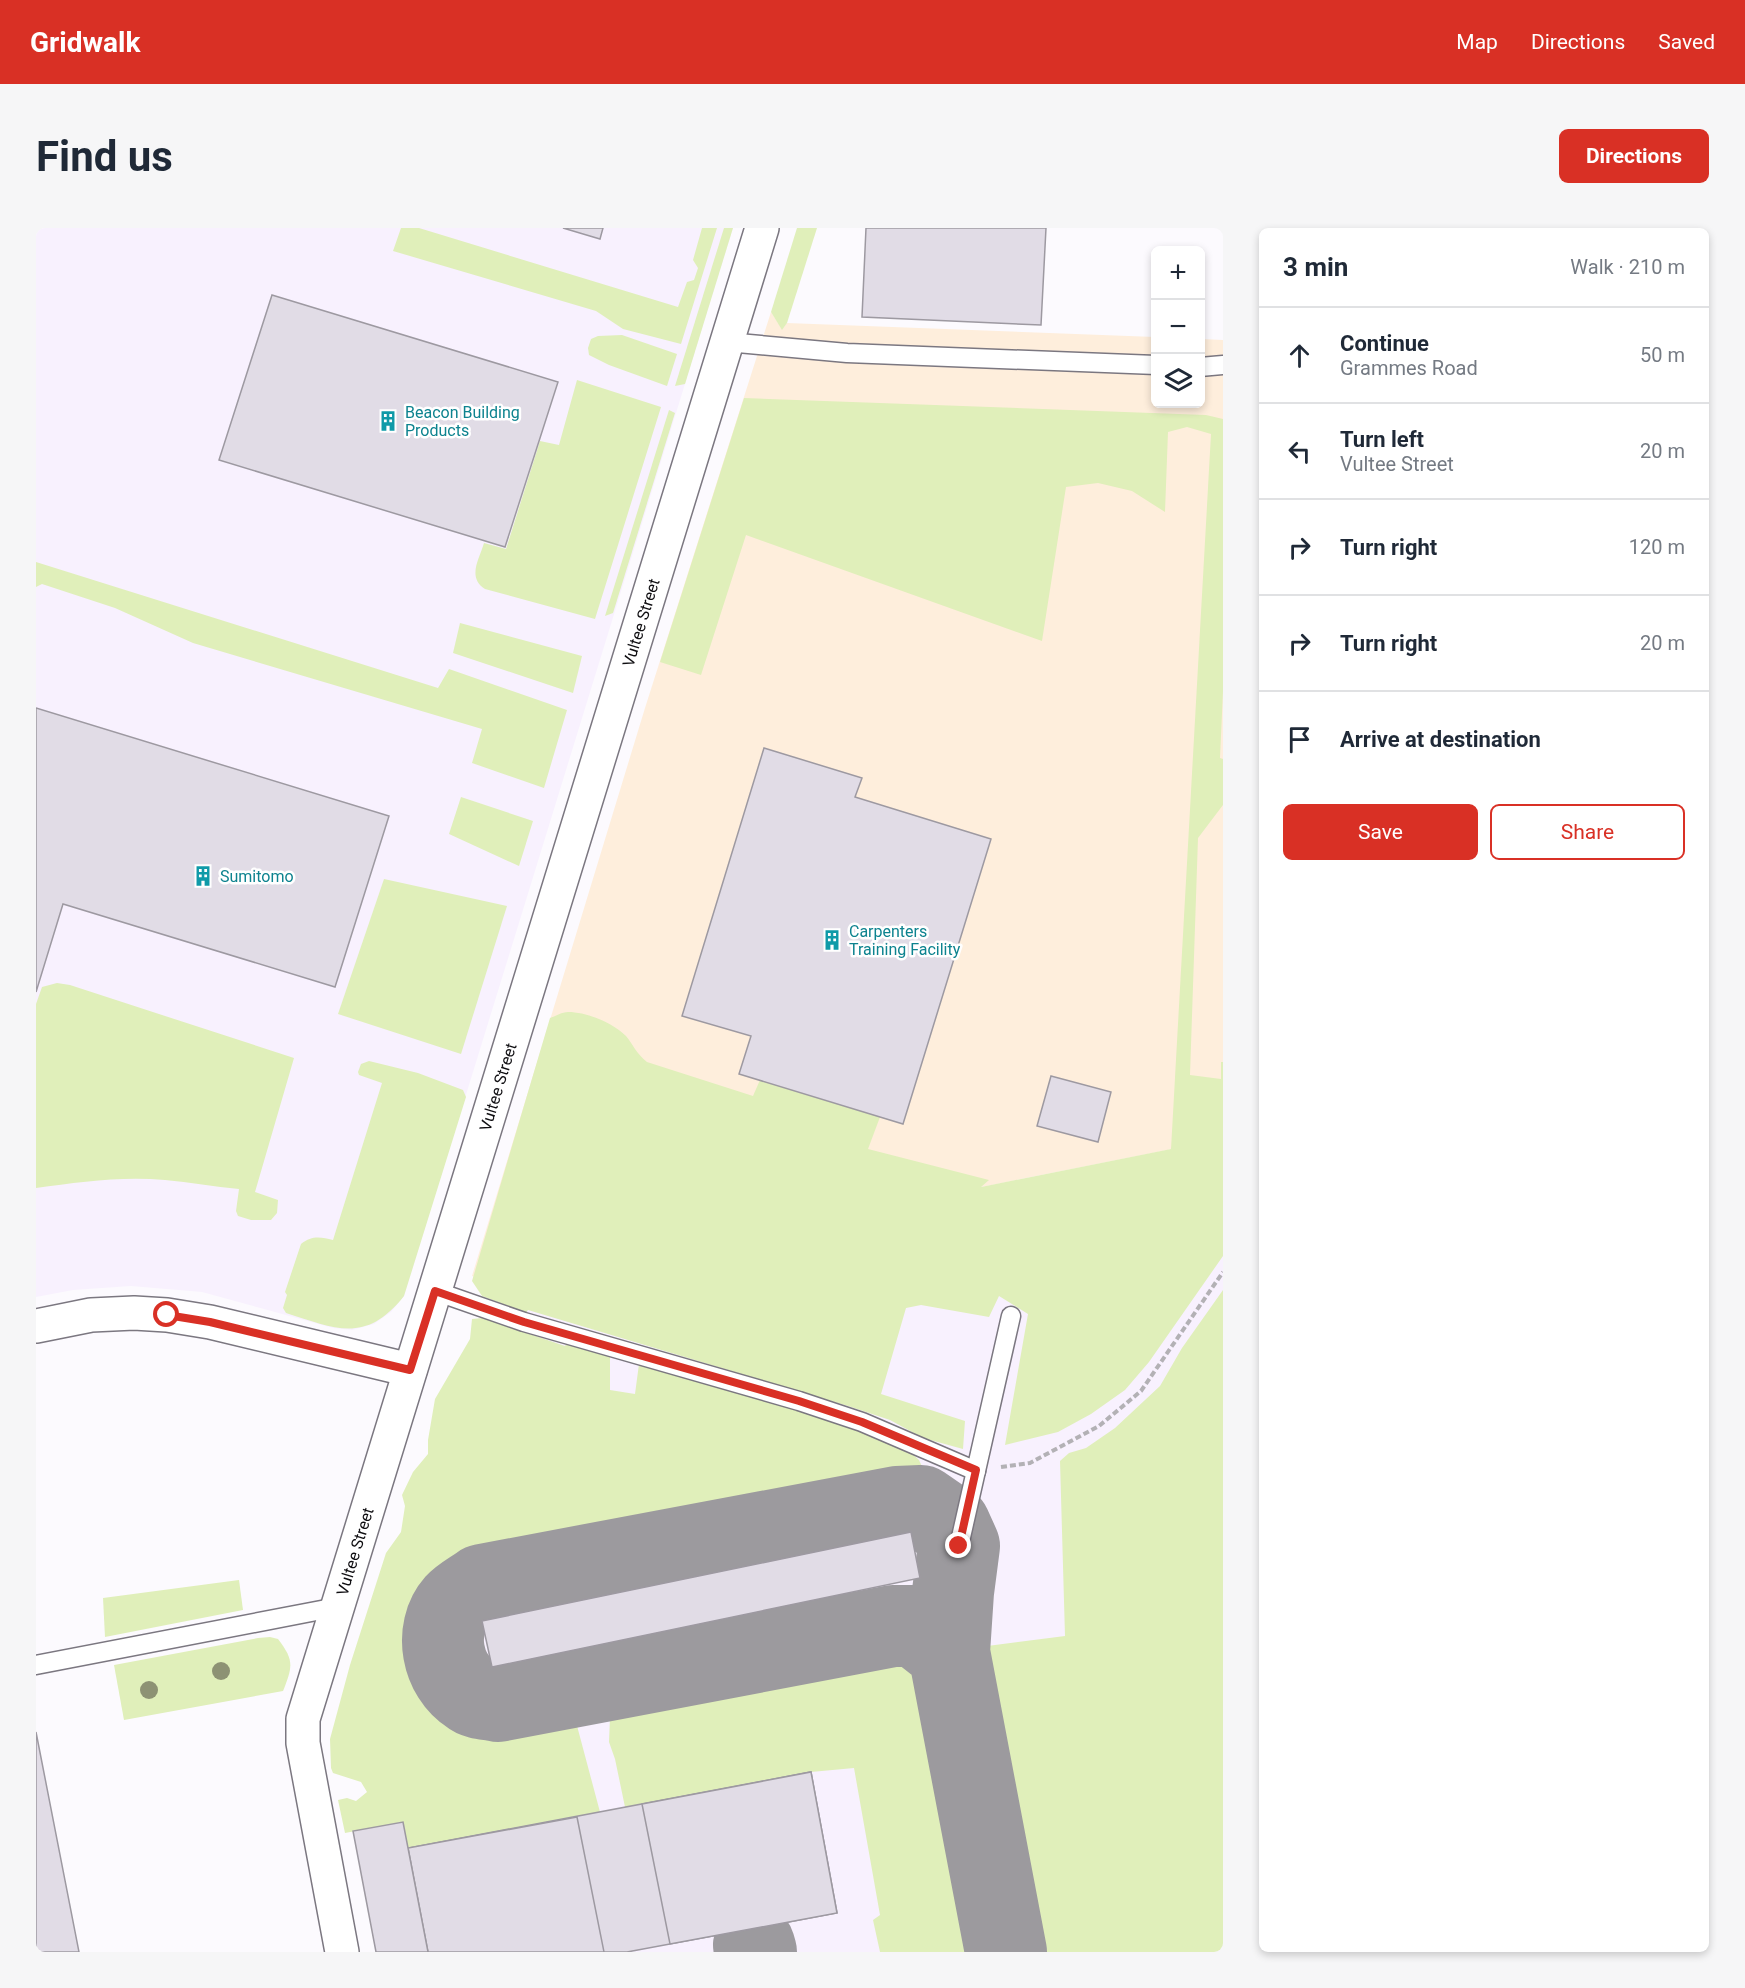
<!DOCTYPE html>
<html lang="en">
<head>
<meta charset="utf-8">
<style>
  body { margin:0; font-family:Roboto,sans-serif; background:#f6f6f7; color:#1f2937 }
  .controls { position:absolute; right:18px; top:18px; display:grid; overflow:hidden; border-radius:9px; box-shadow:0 3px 9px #0003 }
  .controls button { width:54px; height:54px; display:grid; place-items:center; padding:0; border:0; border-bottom:2px solid #e0e1e3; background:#fff; color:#1f2937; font:30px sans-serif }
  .stop { position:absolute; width:18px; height:18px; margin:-14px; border:4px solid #d93025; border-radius:50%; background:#fff }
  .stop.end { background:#d93025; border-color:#fff; box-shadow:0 2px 6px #0008 }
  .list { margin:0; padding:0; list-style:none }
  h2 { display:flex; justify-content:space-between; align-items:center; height:78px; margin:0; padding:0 24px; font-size:26px }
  h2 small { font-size:20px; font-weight:400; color:#747a83 }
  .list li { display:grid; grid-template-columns:39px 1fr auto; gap:18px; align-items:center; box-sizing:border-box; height:96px; padding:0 24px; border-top:2px solid #e0e1e3 }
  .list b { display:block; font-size:22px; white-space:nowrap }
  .list p { margin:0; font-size:20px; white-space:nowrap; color:#747a83 }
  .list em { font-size:20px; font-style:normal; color:#747a83 }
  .actions { display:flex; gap:12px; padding:18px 24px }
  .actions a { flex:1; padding:14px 0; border:2px solid #d93025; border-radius:9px; text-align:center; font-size:21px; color:#d93025 }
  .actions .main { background:#d93025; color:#fff }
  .icon { flex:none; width:33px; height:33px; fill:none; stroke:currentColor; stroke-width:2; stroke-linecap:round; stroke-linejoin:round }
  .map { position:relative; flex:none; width:1187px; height:1724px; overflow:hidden; border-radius:9px }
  header { display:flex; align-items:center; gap:36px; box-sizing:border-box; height:84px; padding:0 30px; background:#d93025; color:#fff }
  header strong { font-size:28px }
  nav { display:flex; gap:33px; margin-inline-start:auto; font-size:21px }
  .intro { display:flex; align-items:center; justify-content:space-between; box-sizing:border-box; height:144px; padding:0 36px }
  h1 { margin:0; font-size:42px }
  .button { padding:15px 27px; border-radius:9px; background:#d93025; color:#fff; font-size:21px; font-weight:700 }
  main { display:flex; gap:36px; padding:0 36px }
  aside { flex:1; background:#fff; border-radius:9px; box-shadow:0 3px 9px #0003 }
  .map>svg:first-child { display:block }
  .commercial { fill:#feeedc }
  .built { fill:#f8f1fe }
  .green { fill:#e0efba }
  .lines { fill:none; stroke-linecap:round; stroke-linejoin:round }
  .taxiway { stroke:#9c9a9e; stroke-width:82 }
  .building { fill:#e1dce6; stroke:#9d99a1; stroke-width:1.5 }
  .lane-casing { stroke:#7b7780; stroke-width:21 }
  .street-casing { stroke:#7b7780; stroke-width:36 }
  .path { stroke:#b3b1b5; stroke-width:4; stroke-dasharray:6 3; stroke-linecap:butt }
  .lane { stroke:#fff; stroke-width:18 }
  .street { stroke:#fff; stroke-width:33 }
  .tree { fill:#8d9274 }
  .route { stroke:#d93025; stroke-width:8 }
  .labels { text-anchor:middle; stroke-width:5; stroke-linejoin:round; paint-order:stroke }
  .culture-label { font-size:16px; fill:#0d838f; stroke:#fff; text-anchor:start }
  .street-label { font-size:16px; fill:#0f0e11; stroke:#fff }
</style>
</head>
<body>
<header>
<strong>Gridwalk</strong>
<nav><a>Map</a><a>Directions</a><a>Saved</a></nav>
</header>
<div class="intro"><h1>Find us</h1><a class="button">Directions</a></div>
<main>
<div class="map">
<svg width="1187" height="1724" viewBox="0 0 1187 1724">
  <rect width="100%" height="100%" fill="#fcfafe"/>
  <polygon class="commercial" points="735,84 746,101 751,95 1119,109 1120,176 1164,176 1165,111 1187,112 1187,911 457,1056 436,1048 609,480"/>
  <g class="built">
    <polygon points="0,0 697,0 368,1068 355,1084 338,1096 316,1102 297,1100 166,1064 95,1058 37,1062 0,1069"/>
    <polygon points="1187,911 1187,1724 340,1724 317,1603 367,1593 348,1460 481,1116 495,1069"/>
  </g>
  <g class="green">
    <polygon points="365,0 383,0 642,79 651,54 658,52 662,40 657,32 666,0 681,0 645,116 587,101 560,83 357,23"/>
    <polygon points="688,0 697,0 649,156 639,158"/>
    <polygon points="761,0 781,0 751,95 746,102 735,84"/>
    <polygon points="586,107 641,126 631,158 573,137 553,127 552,120 555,111 562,108"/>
    <path d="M541,152L625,179L559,391L449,361C431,349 443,332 448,315L470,321L504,213L523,217Z"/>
    <path d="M708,170L1170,187L1187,191V463L1184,530L1187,531V577L1162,610L1154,847L1185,851V834H1187V1028L1113,1134L1089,1162L1055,1186L1022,1204L969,1217L992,1086L963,1068L953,1089L885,1077L870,1080L845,1166L929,1193L927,1221L887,1210L854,1192L812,1178L492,1082L490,1085L446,1068L436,1053L514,790C520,788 526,784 532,784C551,784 577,795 590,808C598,818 600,825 611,834L717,868L724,852L844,889L832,921L953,952L945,959L1135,921L1175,206L1151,199L1132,204L1129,284L1096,263L1062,255L1030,259L1006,413L710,307L665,447L624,434Z"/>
    <polygon points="633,182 639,185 577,385 569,388"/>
    <polygon points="0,334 402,460 413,441 531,482 508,560 436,535 446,501 157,415 79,380 6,356 0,359"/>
    <polygon points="424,395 546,428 537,465 417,425"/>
    <polygon points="425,569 497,593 483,638 413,606"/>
    <polygon points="348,651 471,678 425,826 302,786"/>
    <path d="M21,755L34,757L258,830L219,964L242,972L241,985L235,992H215L202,988L200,983L203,961C178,959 154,954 129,952C86,948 43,954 0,960V776L6,759Z"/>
    <path d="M333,833L382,845L427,862L430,869L368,1068C330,1116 300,1101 250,1085L247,1080L251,1067L249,1064L265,1016C276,1007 285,1009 297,1012L346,855L323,847L322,844L325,836Z"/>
    <polygon points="1187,1062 1187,1724 992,1724 939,1440 936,1420 1029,1408 1024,1233 1033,1225 1050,1220 1079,1200 1124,1158 1146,1120"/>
    <path d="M446,1090L486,1099L485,1103L529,1118L532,1114L574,1125V1162L599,1166L603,1136L811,1196L871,1221L883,1232L888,1243V1259L435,1345C420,1352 403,1360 395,1376C380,1404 400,1464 406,1495L543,1471L540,1494L564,1584L372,1620L367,1594L309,1605L302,1572L311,1570L320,1573L331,1564L325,1554L297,1545L295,1540L294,1511L314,1437L350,1325L365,1304L369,1278L366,1267L377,1244L392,1226V1212L399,1171L434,1111L436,1091Z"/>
    <polygon points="203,1352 207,1382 69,1409 67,1370"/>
    <path d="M234,1409L242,1411C258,1432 257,1438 247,1463L88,1492L78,1437L222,1410Z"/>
    <path d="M831,1414C874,1424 881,1427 903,1466L951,1724H844L837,1692L844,1687L818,1540L775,1544L589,1579L579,1531L573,1514L575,1465Z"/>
  </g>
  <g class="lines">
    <g class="taxiway">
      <path d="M913,1424L880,1398H857L462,1473C454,1471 441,1471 435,1466C406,1448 397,1402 420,1376C426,1369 438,1363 446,1357L861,1279L885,1278L914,1298L923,1318L917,1364L913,1424L970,1724"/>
      <polyline points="718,1717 720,1724"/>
    </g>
  </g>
  <g class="building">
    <polygon points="527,0 567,0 564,11"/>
    <polygon points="830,0 1010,0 1005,97 826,89"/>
    <polygon points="236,67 522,154 469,319 183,232"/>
    <polygon points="0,480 353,588 299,759 27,676 0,764"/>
    <polygon points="728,520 826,550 819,569 955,611 867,896 703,846 715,808 646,788"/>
    <polygon points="1015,848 1075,864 1062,914 1001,898"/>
    <polygon points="875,1304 884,1350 456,1439 446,1393"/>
    <polygon points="0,1504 43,1724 0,1724"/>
    <polygon points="775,1544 801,1685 591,1724 392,1724 372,1620"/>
    <polygon points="775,1544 801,1685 634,1716 606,1576"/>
    <polygon points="541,1589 568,1724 392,1724 372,1620"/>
    <polygon points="367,1594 392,1724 340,1724 317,1603"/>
  </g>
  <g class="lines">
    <g class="lane-casing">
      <g id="lane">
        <polyline points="691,114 811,125 1120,137"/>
        <polyline points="1164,139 1187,137"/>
        <polyline points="399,1063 488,1094 763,1173 826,1194 940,1243"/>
        <polyline points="923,1318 975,1088"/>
        <polyline points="0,1437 301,1379"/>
      </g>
    </g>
    <g class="street-casing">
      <g id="street">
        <polyline points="0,1098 55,1087 98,1085 131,1087 174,1094 374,1142"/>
        <path id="s1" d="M306,1724L267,1515V1491L726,0"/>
      </g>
    </g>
    <polyline class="path" points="965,1239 994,1235 1063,1198 1105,1163 1187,1044"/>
    <use href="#lane" class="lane"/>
    <use href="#street" class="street"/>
  </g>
  <g class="tree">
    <circle cx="185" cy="1443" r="9"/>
    <circle cx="113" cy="1462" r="9"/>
  </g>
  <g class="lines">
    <polyline class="route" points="131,1087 174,1094 374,1142 399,1063 488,1094 763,1173 826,1194 940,1242 923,1318"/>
  </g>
  <defs>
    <g id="building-bare" transform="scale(1.62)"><path d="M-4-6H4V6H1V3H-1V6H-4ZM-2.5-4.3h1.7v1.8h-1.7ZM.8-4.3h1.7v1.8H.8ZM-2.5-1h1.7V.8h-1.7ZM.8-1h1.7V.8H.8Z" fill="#0f9aa8" stroke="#fff" stroke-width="2.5" paint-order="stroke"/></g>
  </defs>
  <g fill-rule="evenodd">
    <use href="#building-bare" x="352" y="193"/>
    <use href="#building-bare" x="167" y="648"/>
    <use href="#building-bare" x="796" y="712"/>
  </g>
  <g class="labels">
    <g class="culture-label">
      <text x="369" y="190">Beacon Building<tspan x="369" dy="18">Products</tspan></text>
      <text x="184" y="654">Sumitomo</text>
      <text x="813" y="709">Carpenters<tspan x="813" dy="18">Training Facility</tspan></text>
    </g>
    <g class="street-label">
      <text dy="6" stroke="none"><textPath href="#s1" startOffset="1384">Vultee Street</textPath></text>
      <text dy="6" stroke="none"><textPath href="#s1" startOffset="898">Vultee Street</textPath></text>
      <text dy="6" stroke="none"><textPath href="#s1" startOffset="412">Vultee Street</textPath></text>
    </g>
  </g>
</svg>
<div class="controls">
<button>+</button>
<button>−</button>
<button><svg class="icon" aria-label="layers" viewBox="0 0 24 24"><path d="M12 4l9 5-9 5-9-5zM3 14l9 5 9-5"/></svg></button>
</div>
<div class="stop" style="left:131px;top:1087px"></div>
<div class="stop end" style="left:923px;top:1318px"></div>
</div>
<aside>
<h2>3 min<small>Walk · 210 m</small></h2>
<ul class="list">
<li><svg class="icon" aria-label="ahead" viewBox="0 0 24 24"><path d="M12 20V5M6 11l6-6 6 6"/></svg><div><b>Continue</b><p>Grammes Road</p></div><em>50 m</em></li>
<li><svg class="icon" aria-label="left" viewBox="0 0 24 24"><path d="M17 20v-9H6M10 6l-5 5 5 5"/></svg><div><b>Turn left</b><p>Vultee Street</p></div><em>20 m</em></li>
<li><svg class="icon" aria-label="right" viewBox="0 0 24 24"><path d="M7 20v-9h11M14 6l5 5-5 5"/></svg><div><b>Turn right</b></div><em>120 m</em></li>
<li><svg class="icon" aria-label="right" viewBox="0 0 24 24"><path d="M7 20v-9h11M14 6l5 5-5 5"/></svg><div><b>Turn right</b></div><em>20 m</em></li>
<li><svg class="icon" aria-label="arrive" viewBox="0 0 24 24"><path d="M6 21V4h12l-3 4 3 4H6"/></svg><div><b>Arrive at destination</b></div></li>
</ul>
<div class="actions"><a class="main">Save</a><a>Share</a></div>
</aside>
</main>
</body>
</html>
